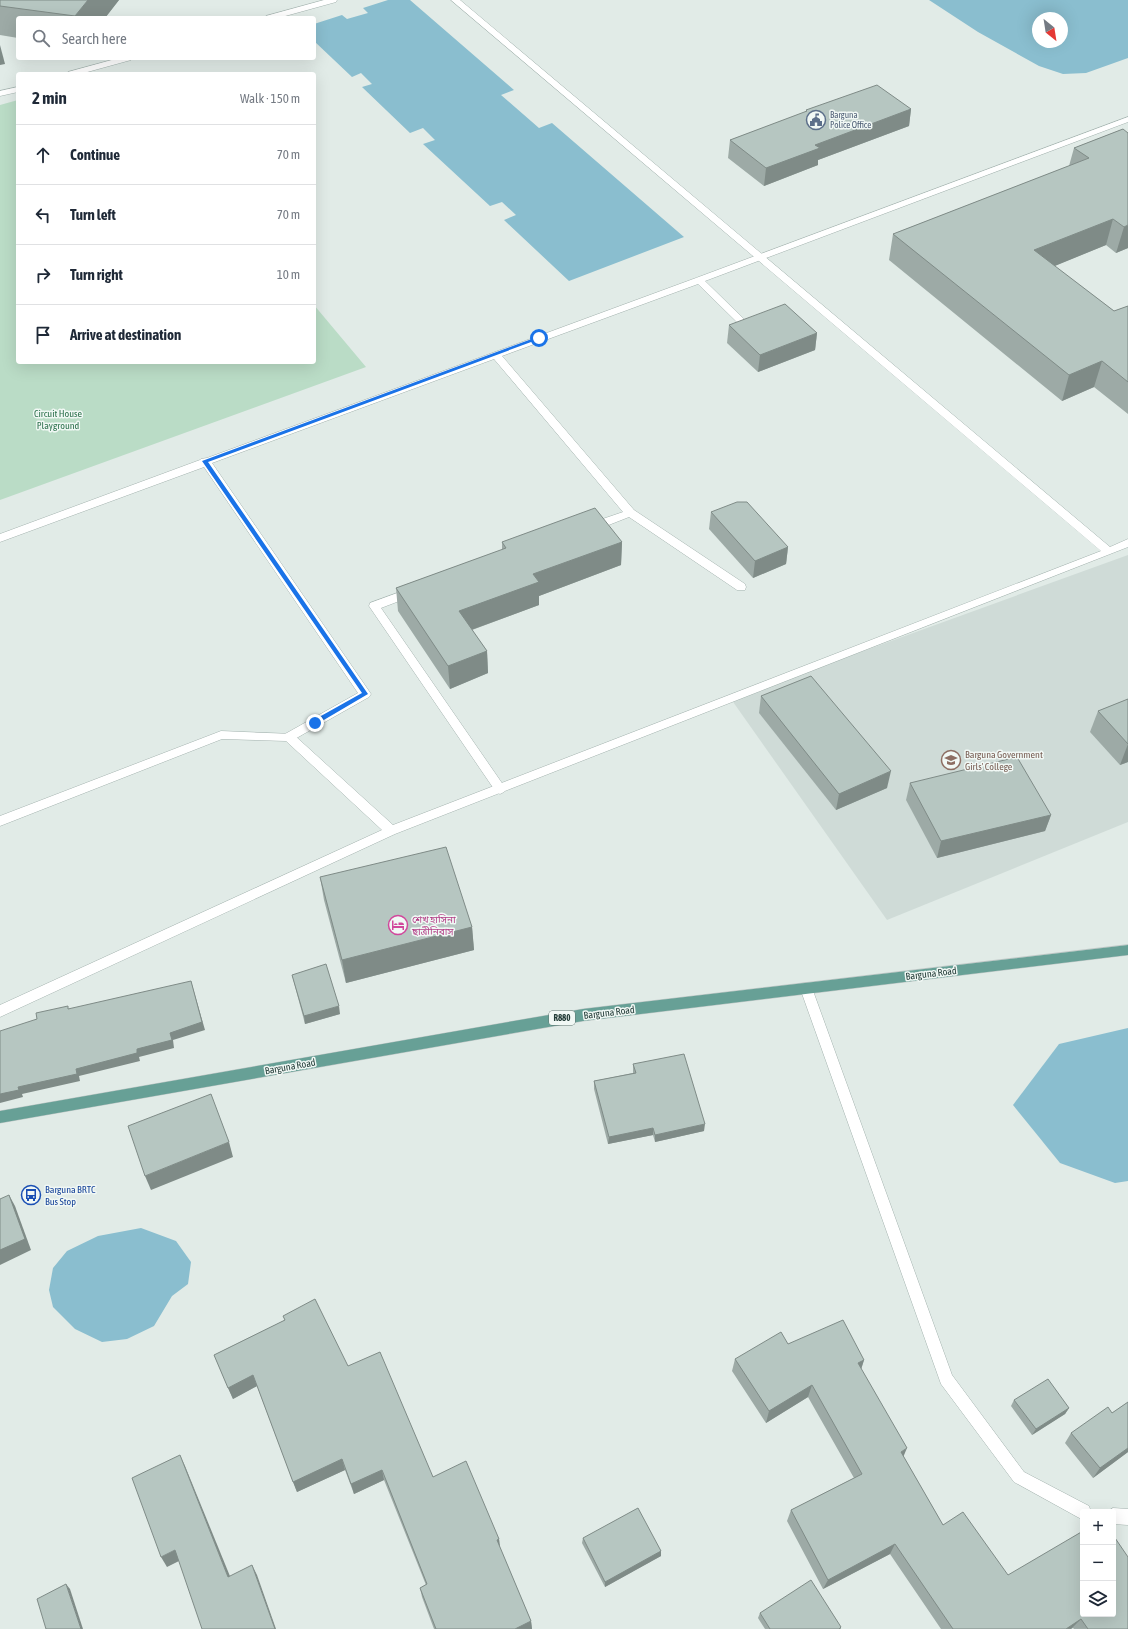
<!DOCTYPE html>
<html lang="en">
<head>
<meta charset="utf-8">
<style>
  body { margin:0; font-family:"Asap Condensed","Noto Sans Bengali",sans-serif; background:#f2f2f3; color:#1f2937 }
  .controls { position:absolute; right:12px; bottom:12px; display:grid; overflow:hidden; border-radius:4px; box-shadow:0 4px 16px #0002 }
  .controls button { width:36px; height:36px; display:grid; place-items:center; padding:0; border:0; border-bottom:1px solid #e0e1e3; background:#fff; color:#1f2937; font:20px sans-serif }
  .compass { position:absolute; left:1032px; top:12px; width:36px; height:36px; border-radius:50%; background:#fff; box-shadow:0 4px 16px #0002; rotate:150deg }
  .stop { position:absolute; width:12px; height:12px; margin:-9px; border:3px solid #1a73e8; border-radius:50%; background:#fff }
  .stop.end { background:#1a73e8; border-color:#fff; box-shadow:0 1px 4px #0008 }
  .list { margin:0; padding:0; list-style:none }
  h2 { display:flex; justify-content:space-between; align-items:center; height:52px; margin:0; padding:0 16px; font-size:17px }
  h2 small { font-size:13px; font-weight:400; color:#747a83 }
  .list li { display:grid; grid-template-columns:26px 1fr auto; gap:12px; align-items:center; box-sizing:border-box; height:60px; padding:0 16px; border-top:1px solid #e0e1e3 }
  .list b { display:block; font-size:15px; white-space:nowrap }
  .list em { font-size:13px; font-style:normal; color:#747a83 }
  .icon { flex:none; width:22px; height:22px; fill:none; stroke:currentColor; stroke-width:2; stroke-linecap:round; stroke-linejoin:round }
  .map { position:relative; flex:none; width:1128px; height:1629px; overflow:hidden }
  .search { position:absolute; background:#fff; box-shadow:0 4px 16px #0002; left:16px; top:16px; width:300px; height:44px; display:flex; align-items:center; gap:10px; box-sizing:border-box; padding:0 14px; border-radius:4px; color:#747a83; font-size:15px }
  .panel { position:absolute; background:#fff; box-shadow:0 4px 16px #0002; left:16px; top:72px; width:300px; height:292px; border-radius:4px }
  .map>svg:first-child { display:block }
  .built { fill:#cfdbd7 }
  .green { fill:#badcc6 }
  .water { fill:#8abecf; fill-rule:evenodd }
  .lines { fill:none; stroke-linecap:round; stroke-linejoin:round }
  .service-casing { stroke:#a4b3af; stroke-width:1 }
  .minor-casing { stroke:#a4b3af; stroke-width:1 }
  .primary-casing { stroke:#c1c8c7; stroke-width:1 }
  .service { fill:#fff; fill-rule:evenodd }
  .minor { fill:#fff; fill-rule:evenodd }
  .primary { fill:#67a096; fill-rule:evenodd }
  .wall { fill:#9daaa6 }
  .shaded-wall { fill:#7f8b87 }
  .building { fill:#b6c6c1; stroke:#7f8b87 }
  .route { fill:#1a73e8 }
  .labels { text-anchor:middle; stroke-width:3; stroke-linejoin:round; paint-order:stroke }
  .far-service-label { font-size:9px; fill:#4e5e75; stroke:#f1f8f5; text-anchor:start }
  .shield { fill:#f1f8f5; stroke:#607470; stroke-width:1 }
  .shield-label { font-size:9px; font-weight:bold; fill:#223b37 }
  .park-label { font-size:10px; fill:#2d714d; stroke:#f1f8f5 }
  .education-label { font-size:10px; fill:#785e54; stroke:#f1f8f5; text-anchor:start }
  .hotel-label { font-size:10px; fill:#b23c85; stroke:#f1f8f5; text-anchor:start }
  .street-label { font-size:10px; fill:#223b37; stroke:#f1f8f5 }
  .transit-label { font-size:10px; fill:#164399; stroke:#f1f8f5; text-anchor:start }
</style>
</head>
<body>
<div class="map">
<svg width="1128" height="1629" viewBox="0 0 1128 1629">
  <rect width="100%" height="100%" fill="#e1ebe7"/>
  <polygon class="built" points="1128,555 1128,822 887,920 731,699"/>
  <polygon class="green" points="18,100 18,362 314,362 314,305 366,367 0,500 0,105"/>
  <g class="water">
    <polygon points="388,0 410,0 514,90 501,95 539,128 552,123 684,237 569,281 504,220 516,215 502,202 490,206 423,144 435,140 423,128 410,133 362,87 372,84 361,73 352,77 314,41 314,24 342,15 347,19 368,13 363,8"/>
    <path d="M929,0H1128V58L1086,73L1063,74L1039,66L978,32ZM1038,18H1062V42H1038Z"/>
    <polygon points="1128,1028 1128,1181 1115,1183 1060,1163 1013,1105 1059,1044"/>
    <polygon points="141,1228 176,1241 191,1262 188,1284 172,1296 154,1326 127,1339 102,1342 75,1329 53,1307 49,1290 53,1268 67,1251 98,1236"/>
  </g>
  <g class="lines">
    <g class="service-casing">
      <g id="service">
        <polygon points="1128,117 1128,122 705,281 749,324 751,326 749,328 743,328 698,284 502,356 634,510 745,584 746,587 745,590 737,590 629,517 596,530 588,530 587,527 588,524 623,512 494,359 212,463 371,694 369,697 293,740 289,741 285,740 283,737 285,734 358,693 204,467 0,542 0,534 200,460 201,459 207,458 696,278"/>
        <polygon points="411,588 415,589 416,592 415,595 381,608 504,786 506,789 504,792 500,794 496,792 369,606 370,603"/>
      </g>
    </g>
    <g class="minor-casing">
      <g id="minor">
        <polygon points="324,0 337,0 336,2 278,18 265,18 266,16"/>
        <polygon points="451,0 460,0 1110,547 1128,539 1128,547 395,834 0,1017 0,1005 382,830 286,741 222,739 0,826 0,816 221,731 293,734 393,825 1101,551"/>
        <polygon points="119,58 132,58 131,60 80,74 67,74 68,72"/>
        <polygon points="18,87 18,92 0,96 0,91"/>
        <polygon points="806,983 811,984 812,988 952,1375 1024,1472 1089,1506 1091,1512 1083,1512 1083,1520 1014,1482 941,1384 800,988 801,984"/>
        <polygon points="1113,1508 1128,1509 1128,1525 1113,1524 1113,1512 1107,1512"/>
      </g>
    </g>
    <g class="primary-casing">
      <polygon id="primary" points="1128,945 1128,955 583,1021 0,1123 0,1111 583,1009"/>
    </g>
    <use href="#service" class="service"/>
    <use href="#minor" class="minor"/>
    <use href="#primary" class="primary"/>
  </g>
  <g class="wall">
    <polygon points="0,0 119,0 105,18 18,18 18,38 0,35"/>
    <polygon points="911,109 909,126 818,160 818,165 764,186 728,158 730,140 806,112 806,110"/>
    <polygon points="1123,129 1128,248 1116,253 1106,245 1054,266 1114,311 1128,306 1128,414 1094,387 1062,401 889,260 893,234 1069,166 1074,148"/>
    <polygon points="729,325 817,333 815,350 758,372 727,343"/>
    <polygon points="711,512 788,547 786,564 753,578 709,529"/>
    <polygon points="502,542 622,542 621,565 539,596 539,605 472,630 487,651 488,673 450,689 398,611 396,588 502,550"/>
    <polygon points="761,696 887,788 836,810 759,713"/>
    <polygon points="1128,699 1128,762 1120,765 1090,732 1098,711"/>
    <polygon points="910,783 1051,815 1045,831 937,858 906,800"/>
    <polygon points="320,877 472,927 474,950 346,983 324,900"/>
    <polygon points="292,975 340,1014 305,1024"/>
    <polygon points="633,1064 704,1131 655,1142 653,1135 608,1144 594,1089 594,1081 633,1073"/>
    <polygon points="283,1316 348,1366 433,1477 499,1539 500,1548 531,1621 532,1629 434,1629 422,1597 420,1588 426,1585 384,1480 354,1494 345,1470 297,1492 257,1386 233,1399 214,1355 285,1320"/>
    <polygon points="788,1344 864,1360 861,1370 903,1456 943,1525 1008,1575 1128,1629 1074,1629 1073,1628 1071,1629 941,1629 890,1554 823,1589 787,1521 791,1510 854,1478 808,1397 766,1423 732,1371 735,1359"/>
    <polygon points="1014,1400 1069,1408 1065,1414 1032,1435 1011,1406"/>
    <polygon points="1128,1402 1128,1452 1093,1478 1065,1443 1071,1433 1112,1413"/>
    <polygon points="583,1538 661,1551 661,1556 605,1587 582,1543"/>
    <polygon points="760,1613 841,1627 841,1629 765,1629 758,1618"/>
  </g>
  <g class="shaded-wall">
    <polygon points="88,0 119,0 105,18 75,18 75,16"/>
    <polygon points="0,45 5,64 0,65"/>
    <polygon points="911,109 909,126 818,160 818,165 764,186 766,168 815,145"/>
    <polygon points="1113,219 1106,245 1028,277 1034,250"/>
    <polygon points="1128,225 1128,248 1116,253 1124,227"/>
    <polygon points="817,333 815,350 758,372 760,355"/>
    <polygon points="1102,361 1094,387 1062,401 1069,375"/>
    <polygon points="622,542 621,565 539,596 539,605 460,634 459,611 533,574"/>
    <polygon points="788,547 786,564 753,578 755,561"/>
    <polygon points="487,651 488,673 450,689 448,666"/>
    <polygon points="1128,744 1128,762 1120,765"/>
    <polygon points="891,771 887,788 836,810 839,794"/>
    <polygon points="1051,815 1045,831 937,858 941,841"/>
    <polygon points="472,927 474,950 346,983 342,960"/>
    <polygon points="191,981 205,1030 173,1040 174,1048 139,1057 140,1061 79,1076 80,1081 22,1094 23,1097 0,1103 0,1094 18,1087 137,1049 170,1033"/>
    <polygon points="339,1006 340,1014 305,1024 304,1016"/>
    <polygon points="705,1124 704,1131 655,1142 655,1135"/>
    <polygon points="653,1128 653,1135 608,1144 609,1137"/>
    <polygon points="229,1142 233,1157 151,1190 145,1176"/>
    <polygon points="9,1195 15,1206 31,1250 0,1265 0,1250"/>
    <polygon points="864,1360 860,1372 858,1363"/>
    <polygon points="253,1375 257,1386 233,1399 228,1388"/>
    <polygon points="812,1385 808,1397 766,1423 769,1411"/>
    <polygon points="1069,1408 1065,1414 1032,1435 1036,1429"/>
    <polygon points="907,1448 902,1460 901,1452"/>
    <polygon points="1128,1448 1128,1452 1093,1478 1100,1468"/>
    <polygon points="180,1455 185,1466 234,1586 228,1577"/>
    <polygon points="342,1459 345,1470 297,1492 293,1482"/>
    <polygon points="382,1470 384,1480 354,1494 351,1484"/>
    <polygon points="499,1539 500,1548 497,1540"/>
    <polygon points="895,1544 890,1554 823,1589 828,1580"/>
    <polygon points="175,1550 181,1560 167,1567 161,1557"/>
    <polygon points="661,1551 661,1556 605,1587 605,1582"/>
    <polygon points="252,1565 257,1575 276,1629 275,1629"/>
    <polygon points="66,1584 70,1589 83,1629 81,1629"/>
    <polygon points="1081,1619 1071,1629 1066,1629"/>
    <polygon points="531,1621 532,1629 515,1629"/>
  </g>
  <g class="building">
    <polygon points="0,0 88,0 75,16 0,6"/>
    <polygon points="877,85 911,109 815,145 820,148 766,168 730,140 807,111 806,110"/>
    <polygon points="1123,129 1128,133 1128,225 1124,227 1113,219 1034,250 1114,311 1128,306 1128,382 1102,361 1069,375 893,234 1089,158 1074,148"/>
    <polygon points="785,304 817,333 760,355 729,325"/>
    <polygon points="737,502 747,502 788,547 755,561 711,512"/>
    <polygon points="595,508 622,542 533,574 539,582 459,611 487,651 448,666 396,588 506,548 502,542"/>
    <polygon points="811,676 891,771 839,794 761,696"/>
    <polygon points="1128,699 1128,744 1098,711"/>
    <polygon points="1017,757 1051,815 941,841 910,783"/>
    <polygon points="446,847 472,927 342,960 320,877"/>
    <polygon points="326,964 339,1006 304,1016 292,975"/>
    <polygon points="191,981 202,1022 170,1033 172,1040 137,1049 137,1053 76,1069 77,1074 18,1087 19,1090 0,1094 0,1031 37,1019 36,1013 68,1006 68,1009"/>
    <polygon points="684,1054 705,1124 655,1135 653,1128 609,1137 594,1081 636,1073 633,1064"/>
    <polygon points="211,1094 229,1142 145,1176 128,1126"/>
    <polygon points="9,1195 25,1239 0,1250 0,1199"/>
    <polygon points="315,1299 348,1366 380,1352 433,1477 466,1461 499,1539 497,1540 531,1621 515,1629 436,1629 420,1588 427,1584 382,1470 351,1484 342,1459 293,1482 253,1375 228,1388 214,1355 285,1320 283,1316"/>
    <polygon points="843,1320 864,1360 858,1363 907,1448 901,1452 943,1525 963,1512 1008,1575 1083,1531 1083,1614 1113,1614 1113,1535 1128,1557 1128,1629 1088,1629 1081,1619 1066,1629 953,1629 895,1544 828,1580 791,1510 862,1474 812,1385 769,1411 735,1359 781,1332 788,1344"/>
    <polygon points="1048,1379 1069,1408 1036,1429 1014,1400"/>
    <polygon points="1128,1402 1128,1448 1100,1468 1071,1433 1108,1407 1112,1413"/>
    <polygon points="180,1455 228,1577 252,1565 275,1629 202,1629 175,1550 161,1557 132,1478"/>
    <polygon points="638,1508 661,1551 605,1582 583,1538"/>
    <polygon points="811,1580 841,1627 839,1629 770,1629 760,1613"/>
    <polygon points="66,1584 81,1629 46,1629 37,1599"/>
  </g>
  <polygon class="route" points="537,337 542,338 208,462 368,694 317,724 312,724 312,721 362,693 202,461"/>
  <defs>
    <g id="civic-ring" transform="scale(1)"><circle r="9.5" fill="#f1f8f5" stroke="#5c6f8a" stroke-width="1.5"/><path d="M-.6-6.5H3V-4.5H.6V-3L4-1V1h2V6H-6V1h2V-1L-.6-3ZM-1.2 2.5V6h2.4V2.5Z" fill="#5c6f8a"/></g>
    <g id="university-ring" transform="scale(1)"><circle r="9.5" fill="#f1f8f5" stroke="#8d6e63" stroke-width="1.5"/><path d="M0-5L7-2L0 1L-7-2ZM-4 1L0 2.5L4 1V4Q0 6-4 4Z" fill="#8d6e63"/></g>
    <g id="hotel-ring" transform="scale(1)"><circle r="9.5" fill="#f1f8f5" stroke="#d1479c" stroke-width="1.5"/><path d="M-6-4.5h1.5V1H6V5H4.5V3h-9V5H-6ZM-4 0a1.8 1.8 0 1 1 3.6 0ZM.5 0V-2.5h3Q6-2.5 6 0Z" fill="#d1479c"/></g>
    <g id="bus-ring" transform="scale(1)"><circle r="9.5" fill="#f1f8f5" stroke="#1a4fb4" stroke-width="1.5"/><path d="M-5-6H5V4H4V6H2V4H-2V6H-4V4H-5ZM-3.5-4V0h7V-4ZM-3.5 1.2v1.5H-2V1.2ZM2 1.2v1.5H3.5V1.2Z" fill="#1a4fb4"/></g>
  </defs>
  <g fill-rule="evenodd">
    <use href="#civic-ring" x="816" y="120"/>
    <use href="#university-ring" x="951" y="760"/>
    <use href="#hotel-ring" x="398" y="925"/>
    <use href="#bus-ring" x="31" y="1195"/>
  </g>
  <g class="labels">
    <g class="far-service-label">
      <text x="830" y="118">Barguna<tspan x="830" dy="10">Police Office</tspan></text>
    </g>
    <rect class="shield" x="549" y="1011" width="26" height="14" rx="3"/>
    <g class="shield-label">
      <text x="562" y="1021">R880</text>
    </g>
    <g class="park-label">
      <text x="58" y="417">Circuit House<tspan x="58" dy="12">Playground</tspan></text>
    </g>
    <g class="education-label">
      <text x="965" y="758">Barguna Government<tspan x="965" dy="12">Girls' College</tspan></text>
    </g>
    <g class="hotel-label">
      <text x="412" y="923">শেখ হাসিনা<tspan x="412" dy="12">ছাত্রীনিবাস</tspan></text>
    </g>
    <g class="street-label">
      <text transform="translate(931 973) rotate(-7)" y="4">Barguna Road</text>
      <text transform="translate(609 1012) rotate(-7)" y="4">Barguna Road</text>
      <text transform="translate(290 1066) rotate(-10)" y="4">Barguna Road</text>
    </g>
    <g class="transit-label">
      <text x="45" y="1193">Barguna BRTC<tspan x="45" dy="12">Bus Stop</tspan></text>
    </g>
  </g>
</svg>
<div class="controls">
<button>+</button>
<button>−</button>
<button><svg class="icon" aria-label="layers" viewBox="0 0 24 24"><path d="M12 4l9 5-9 5-9-5zM3 14l9 5 9-5"/></svg></button>
</div>
<svg class="compass" viewBox="-18 -18 36 36"><path d="M0-13l5 13h-10z" fill="#e53935"/><path d="M0 13l5-13h-10z" fill="#747a83"/></svg>
<div class="stop" style="left:539px;top:338px"></div>
<div class="stop end" style="left:315px;top:723px"></div>
<div class="search"><svg class="icon" aria-label="search" viewBox="0 0 24 24"><circle cx="10" cy="10" r="6"/><path d="M15 15l6 6"/></svg>Search here</div>
<section class="panel">
<h2>2 min<small>Walk · 150 m</small></h2>
<ul class="list">
<li><svg class="icon" aria-label="ahead" viewBox="0 0 24 24"><path d="M12 20V5M6 11l6-6 6 6"/></svg><div><b>Continue</b></div><em>70 m</em></li>
<li><svg class="icon" aria-label="left" viewBox="0 0 24 24"><path d="M17 20v-9H6M10 6l-5 5 5 5"/></svg><div><b>Turn left</b></div><em>70 m</em></li>
<li><svg class="icon" aria-label="right" viewBox="0 0 24 24"><path d="M7 20v-9h11M14 6l5 5-5 5"/></svg><div><b>Turn right</b></div><em>10 m</em></li>
<li><svg class="icon" aria-label="arrive" viewBox="0 0 24 24"><path d="M6 21V4h12l-3 4 3 4H6"/></svg><div><b>Arrive at destination</b></div></li>
</ul>
</section>
</div>
</body>
</html>
